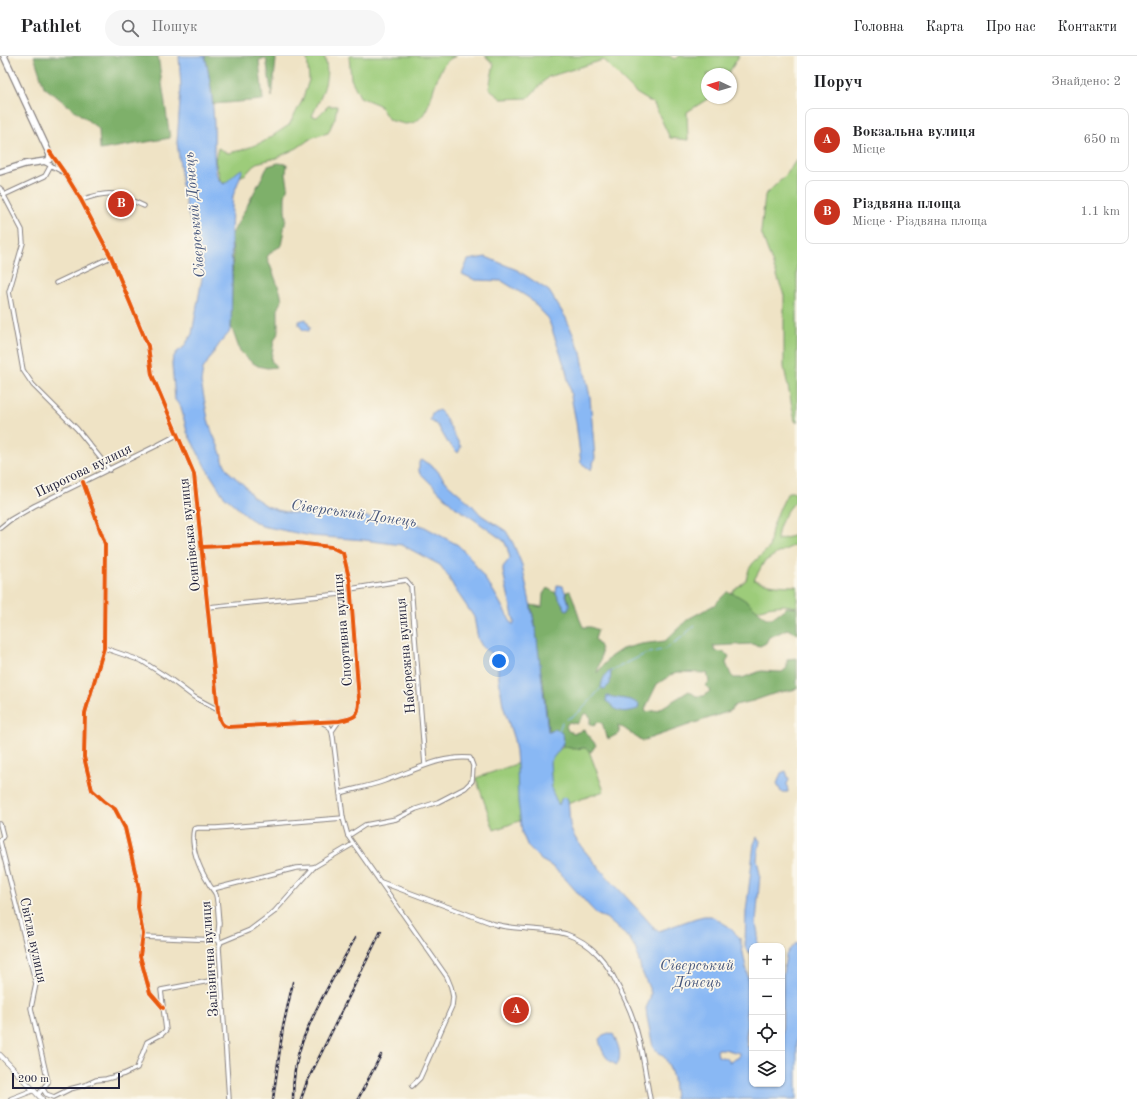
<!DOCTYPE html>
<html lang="uk">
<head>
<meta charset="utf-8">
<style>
  body { margin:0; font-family:"Old Standard TT",serif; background:#f6f6f6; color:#202124 }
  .controls { position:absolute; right:12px; bottom:12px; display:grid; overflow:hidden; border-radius:8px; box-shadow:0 1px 3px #0004 }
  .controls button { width:36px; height:36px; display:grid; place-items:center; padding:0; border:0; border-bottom:1px solid #e0e0e0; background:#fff; color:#202124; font:20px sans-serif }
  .compass { position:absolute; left:701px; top:12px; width:36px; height:36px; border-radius:50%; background:#fff; box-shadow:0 1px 3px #0004; rotate:274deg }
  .scale { position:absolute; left:12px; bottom:10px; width:108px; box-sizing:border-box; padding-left:4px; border:2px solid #22223b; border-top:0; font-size:11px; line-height:14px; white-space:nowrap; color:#22223b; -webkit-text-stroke:3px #fbf7ec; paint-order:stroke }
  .you { position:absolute; left:499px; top:605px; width:14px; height:14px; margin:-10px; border:3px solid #fff; border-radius:50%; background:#1a73e8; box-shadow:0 0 0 6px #1a73e833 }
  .badge { display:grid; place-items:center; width:26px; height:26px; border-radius:50%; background:#c8321e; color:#fff; font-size:13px; font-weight:700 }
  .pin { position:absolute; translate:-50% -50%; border:2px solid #fff; box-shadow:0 1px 4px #0006 }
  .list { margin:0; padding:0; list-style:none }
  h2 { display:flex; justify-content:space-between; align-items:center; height:52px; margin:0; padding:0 16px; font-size:17px }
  h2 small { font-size:13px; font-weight:400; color:#757577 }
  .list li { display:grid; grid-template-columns:26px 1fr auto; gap:12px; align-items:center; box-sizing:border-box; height:64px; margin:0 8px 8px; padding:0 8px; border:1px solid #e0e0e0; border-radius:8px }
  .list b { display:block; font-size:15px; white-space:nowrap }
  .list p { margin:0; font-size:13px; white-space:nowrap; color:#757577 }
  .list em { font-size:13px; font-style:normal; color:#757577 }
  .icon { flex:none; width:22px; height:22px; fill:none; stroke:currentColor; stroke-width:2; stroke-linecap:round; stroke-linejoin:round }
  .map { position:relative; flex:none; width:797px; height:1043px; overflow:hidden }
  header { display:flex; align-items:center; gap:24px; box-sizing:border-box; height:56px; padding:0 20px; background:#fff; border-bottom:1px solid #e0e0e0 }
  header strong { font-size:19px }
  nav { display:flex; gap:22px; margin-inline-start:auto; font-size:14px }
  .search { width:280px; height:36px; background:#f6f6f6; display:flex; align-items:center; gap:10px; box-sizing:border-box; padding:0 14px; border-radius:22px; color:#757577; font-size:15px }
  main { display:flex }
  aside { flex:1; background:#fff }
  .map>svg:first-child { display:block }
  .green { fill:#9dcc7a; stroke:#60775a }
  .forest { fill:#7eb06a; stroke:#506952; fill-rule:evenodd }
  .water { fill:#89b8f4; stroke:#566d98; fill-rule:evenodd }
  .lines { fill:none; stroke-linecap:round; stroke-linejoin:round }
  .stream { stroke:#89b8f4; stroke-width:1 }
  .minor-casing { stroke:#888280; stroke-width:5.5 }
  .tertiary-casing { stroke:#888280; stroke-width:6 }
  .primary-casing { stroke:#888280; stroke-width:8 }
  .minor { stroke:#fff; stroke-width:3.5 }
  .tertiary { stroke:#fff; stroke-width:4.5 }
  .primary { stroke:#fff; stroke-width:5.5 }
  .rail-casing { stroke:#22223b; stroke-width:2.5 }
  .rail { stroke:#fbf7ec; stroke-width:1; stroke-dasharray:3; stroke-linecap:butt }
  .cycleway-casing { stroke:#fbf7ec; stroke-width:6 }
  .cycleway { stroke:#e8590c; stroke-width:4 }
  .labels { text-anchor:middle; stroke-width:3.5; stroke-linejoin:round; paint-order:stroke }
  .street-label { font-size:14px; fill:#22223b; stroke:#fbf7ec }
  .water-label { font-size:15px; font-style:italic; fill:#46567c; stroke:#fbf7ec }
</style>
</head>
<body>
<header>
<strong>Pathlet</strong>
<div class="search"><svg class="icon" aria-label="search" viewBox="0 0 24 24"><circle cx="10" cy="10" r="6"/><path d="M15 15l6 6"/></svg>Пошук</div>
<nav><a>Головна</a><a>Карта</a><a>Про нас</a><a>Контакти</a></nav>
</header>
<main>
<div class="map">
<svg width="797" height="1043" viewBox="0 0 797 1043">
  <rect width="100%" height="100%" fill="#fbf7ec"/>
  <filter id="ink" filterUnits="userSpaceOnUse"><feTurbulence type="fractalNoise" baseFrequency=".025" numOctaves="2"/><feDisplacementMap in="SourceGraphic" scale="8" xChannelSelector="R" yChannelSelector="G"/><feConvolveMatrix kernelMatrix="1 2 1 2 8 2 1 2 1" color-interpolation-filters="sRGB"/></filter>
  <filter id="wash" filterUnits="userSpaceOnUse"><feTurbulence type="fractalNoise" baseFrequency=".012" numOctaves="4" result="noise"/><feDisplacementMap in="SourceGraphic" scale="16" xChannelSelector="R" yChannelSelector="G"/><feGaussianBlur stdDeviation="0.9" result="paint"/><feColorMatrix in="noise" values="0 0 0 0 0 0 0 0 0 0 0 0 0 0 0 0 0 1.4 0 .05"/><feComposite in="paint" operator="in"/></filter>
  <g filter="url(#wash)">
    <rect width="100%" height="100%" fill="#efe3c5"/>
    <g class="green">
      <path d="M307,0H324C332,21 321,41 312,60L317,61L328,50H337L335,62L328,77L313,81L297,92L276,102L256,107L246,118L226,127H221L215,104L218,92L228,97L242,94L263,86L289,69L302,45L309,24Z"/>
      <path d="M349,0H456C427,9 439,68 405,68C400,67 394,65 389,64L379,49L360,41L351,23Z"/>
      <polygon points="485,0 670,0 674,3 679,0 739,0 728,18 707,18 707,42 709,42 687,56 688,84 670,82 654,48 636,37 603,4 548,21 528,42 501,43 489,32 494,8"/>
      <polygon points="797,103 797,367 795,365 784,311 784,239 761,176 765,139 786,119"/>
      <path d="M788,436H795L796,445C786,455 778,468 777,484L797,479V488L776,498L764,506L754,524C769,529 782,530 797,530V551L784,549L767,551L694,576L716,550L746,524L749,513L753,507L769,492L772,473L778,456Z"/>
      <polygon points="585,684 604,735 494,774 476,722"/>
    </g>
    <g class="forest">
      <polygon points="34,0 158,0 170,82 100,94 99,73 44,31"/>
      <polygon points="205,0 275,0 276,4 272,41 266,2 259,4 263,44 213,48 210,25"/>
      <polygon points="278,107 287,108 286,118 288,129 285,141 285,154 286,162 281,190 272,195 267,201 280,235 282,244 278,251 278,277 274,285 271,304 276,311 267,312 258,310 250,305 240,295 231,270 233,197 231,180 268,110"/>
      <path d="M547,532L556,537L566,554L569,548L566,536L570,535C576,547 577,559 583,571H591L598,574L595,583C606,596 600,603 597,617L610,601L622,593L641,588L665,585L688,563L714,549L727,536C743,539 754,552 766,562H772L787,551L797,552V578L787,573L775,579L769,581L766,587L760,590L752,588L713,590L715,595L723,596L729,600L726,607L731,619L734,622H742L761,615L782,616L787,612V603L797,602V633L776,637L753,645L735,649L730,655L642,685C633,680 627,673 618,669L620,677L608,683L602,667L597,666L594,670L590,668V660L585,657L577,668L569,666L566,670L568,675L575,677L584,674L596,689L591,696L585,692L574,693L562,690C564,683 564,680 559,675H548V672L544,633L539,608L536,575L531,549L542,551L543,538ZM676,616L707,617L709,626L706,629L710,635L704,640H696L689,635L658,654L646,656L645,653L657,628Z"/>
    </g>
    <g class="water">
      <path d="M179,0H205C210,22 213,45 214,68C215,82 213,96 215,109C216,116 217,125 224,128C230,124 237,114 243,113L233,140L232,151L231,180L232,225L231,270L229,277L220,287L203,313L201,326L208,363L212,376L219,392L224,407L229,416L245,430L252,440L267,450L277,454L291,457H328L406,465L423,470L445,482L458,489L469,500L494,536L512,568H514V565L503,516V511L510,502L507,491L504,485L472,462L455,451L419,416V406L422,404L435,412L448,428L471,448L481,459L506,475L513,487L522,509L536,575L548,675L550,676L555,673C575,680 555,698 550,706L552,735L558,748L559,749L561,743L564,741L567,742C571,753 567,766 573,778C578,788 586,796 593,805C613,828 635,849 655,873L659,875L696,862L704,860H711L728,870L740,882L748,921L749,945L746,959L749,965L746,980L747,990L752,992V1028H782L783,918L786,899L789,894L797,886V1043H675L673,1022L669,1010L665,1002L653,991L647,961L646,952L650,943L651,937L641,913L636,894L630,883L606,862L598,859L591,852L561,818L550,809L541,804L528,791L522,777L518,745L517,709L516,696L514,684L503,649L498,617V605L495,599L483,592L478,583L474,561L455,533L446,517L440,509L402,489L364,484L311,480L262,470L249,462L223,439L206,412L187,376L181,351L175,344L172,308L173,302L177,296L183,292L192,278L202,222L203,206L198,186L188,158L182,130L180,110L177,86L181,32ZM724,993L739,997V1001L730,1006L725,1002L718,1000L717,995L718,993Z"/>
      <polygon points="486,201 517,214 549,235 566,262 581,297 590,341 595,402 591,414 581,407 576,366 566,314 548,262 529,242 502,225 475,224 462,218 468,204"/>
      <polygon points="306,263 310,272 309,275 303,274 299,269 299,265"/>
      <polygon points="439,354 443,358 461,391 458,397 448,387 438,370 430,364 432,357"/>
      <polygon points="557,529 563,530 569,548 569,553 566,554 556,537"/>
      <path d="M611,615L610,628L605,633L601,632C602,625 604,618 611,615Z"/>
      <path d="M607,640L631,644L639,648L638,653C631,655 623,657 617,654C614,652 611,648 606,645Z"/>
      <polygon points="786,715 789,724 787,728 788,736 781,736 777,728 781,717"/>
      <polygon points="757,781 760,785 757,803 760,818 756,867 758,878 757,890 752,890 752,898 750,898 745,890 746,856 754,788"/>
      <path d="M609,977L613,978C618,989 623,998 617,1009C606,1005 601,994 599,983L603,979Z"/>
    </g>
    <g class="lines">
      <g class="stream">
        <polyline points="611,615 645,598 665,593 681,582 694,570"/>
        <path d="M567,663C581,658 591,643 601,632"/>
        <polyline points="559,675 562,666"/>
      </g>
    </g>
  </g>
  <g filter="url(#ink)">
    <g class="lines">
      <g class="minor-casing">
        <g id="minor">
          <path d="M50,96L64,116L81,144L111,201L148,290L152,319L194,418L218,654C219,661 220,670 228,671L339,665C355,662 359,661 359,644L350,526L343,497L331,491L297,487L202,491"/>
          <polyline points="44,106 63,116"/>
          <polyline points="0,132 22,174 23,187 9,236 23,314 33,329 77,373 110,414"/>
          <polyline points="4,139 45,120 51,109"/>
          <path d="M81,144C112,133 115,137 144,150"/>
          <polyline points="56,227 111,201"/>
          <polyline points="83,426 105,488 104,592 85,657 84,701 92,734 104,745 115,753 125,772 139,833 138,851 143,878 140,900 150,937 163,952"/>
          <polyline points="0,472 10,464 34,450 158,389 177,379"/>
          <polyline points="350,533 406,524 411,530 425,709"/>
          <polyline points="208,551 351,537"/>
          <polyline points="104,592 142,605 170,623 194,641 218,654"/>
          <path d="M323,667C330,669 332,674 333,681L343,762L348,780L447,921L451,931L453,941L452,950L420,1022L412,1030"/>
          <polyline points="332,675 339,665"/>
          <path d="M340,737C354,733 370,730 384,725C412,716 440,699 470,702L473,710L472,725L465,732L438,746L416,753L396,763L365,769L348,780"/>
          <polyline points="0,768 3,780 0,785"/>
          <polyline points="0,785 36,928 31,952 48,1026 38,1039"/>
          <path d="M381,826L494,868C518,875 542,871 566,878C592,887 607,906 618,930C624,941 629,951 633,963C642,988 645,1017 650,1043"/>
          <polyline points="213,833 296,812 314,811"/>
          <polyline points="142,881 217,884"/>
          <polyline points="220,888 221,886 250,874 274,856 314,811 353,788"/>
          <polyline points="43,1033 46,1038 54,1041 70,1033 85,1029 96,1024 106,1023 124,1018 137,1012 147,986 162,978 166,974 161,934 220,923"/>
          <path d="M229,1043L219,891L220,888C216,881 219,874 219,867C218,858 218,848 216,839C214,834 210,831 208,826C199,812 190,790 194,773L198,772H216L343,762"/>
        </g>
      </g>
      <g class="tertiary-casing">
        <g id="tertiary">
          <polyline points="0,999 42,1043"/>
          <polyline points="11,1043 34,1034"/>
        </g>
      </g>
      <g class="primary-casing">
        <polyline id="primary" points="0,116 25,108 46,105 49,104 50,99 4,0"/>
      </g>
      <use href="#minor" class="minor"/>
      <use href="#tertiary" class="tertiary"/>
      <use href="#primary" class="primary"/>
      <g class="rail-casing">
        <g id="rail">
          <polyline points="273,1043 283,971 293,926"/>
          <path d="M293,1043C293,1025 295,1006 301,989C314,953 337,916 355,882"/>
          <polyline points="301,1043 307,1026 381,875"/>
          <polyline points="358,1043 381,999"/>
        </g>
      </g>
      <use href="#rail" class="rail"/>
      <g class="cycleway-casing">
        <g id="cycleway">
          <path d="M50,96L64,116L81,144L111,201L148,290L152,319L194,418L218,654C219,661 220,670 228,671L339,665C355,662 359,661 359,644L350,526L343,497L331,491L297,487L202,491"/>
          <polyline points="83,426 105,488 104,592 85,657 84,701 92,734 104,745 115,753 125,772 139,833 138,851 143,878 140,900 150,937 163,952"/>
        </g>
      </g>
      <use href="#cycleway" class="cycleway"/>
    </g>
  </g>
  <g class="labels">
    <g class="street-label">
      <text transform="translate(83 414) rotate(-26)" y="5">Пирогова вулиця</text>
      <text transform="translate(189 479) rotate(-96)" y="5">Осинівська вулиця</text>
      <text transform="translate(342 574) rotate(-95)" y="5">Спортивна вулиця</text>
      <text transform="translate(405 600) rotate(-95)" y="5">Набережна вулиця</text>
      <text transform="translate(34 884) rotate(78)" y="5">Світла вулиця</text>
      <text transform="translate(209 903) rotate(-94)" y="5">Залізнична вулиця</text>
    </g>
    <g class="water-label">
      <text transform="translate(194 159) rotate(-95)" y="5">Сіверський Донець</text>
      <text transform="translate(354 457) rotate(8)" y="5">Сіверський Донець</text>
      <text x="697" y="914">Сіверський<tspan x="697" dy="17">Донець</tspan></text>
    </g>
  </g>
</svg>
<div class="controls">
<button>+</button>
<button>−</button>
<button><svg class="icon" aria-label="locate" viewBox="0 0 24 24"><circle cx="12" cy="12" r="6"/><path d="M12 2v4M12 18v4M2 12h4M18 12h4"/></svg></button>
<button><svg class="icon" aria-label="layers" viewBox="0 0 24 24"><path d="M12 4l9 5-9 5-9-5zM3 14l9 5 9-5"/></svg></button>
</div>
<svg class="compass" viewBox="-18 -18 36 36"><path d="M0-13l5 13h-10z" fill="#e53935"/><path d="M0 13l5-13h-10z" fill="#757577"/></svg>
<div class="scale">200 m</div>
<div class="you"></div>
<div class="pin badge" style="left:516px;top:954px">A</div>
<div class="pin badge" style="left:121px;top:148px">B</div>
</div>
<aside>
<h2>Поруч<small>Знайдено: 2</small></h2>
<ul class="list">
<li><span class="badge">A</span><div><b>Вокзальна вулиця</b><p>Місце</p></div><em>650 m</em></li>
<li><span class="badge">B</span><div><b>Різдвяна площа</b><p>Місце · Різдвяна площа</p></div><em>1.1 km</em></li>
</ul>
</aside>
</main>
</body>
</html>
